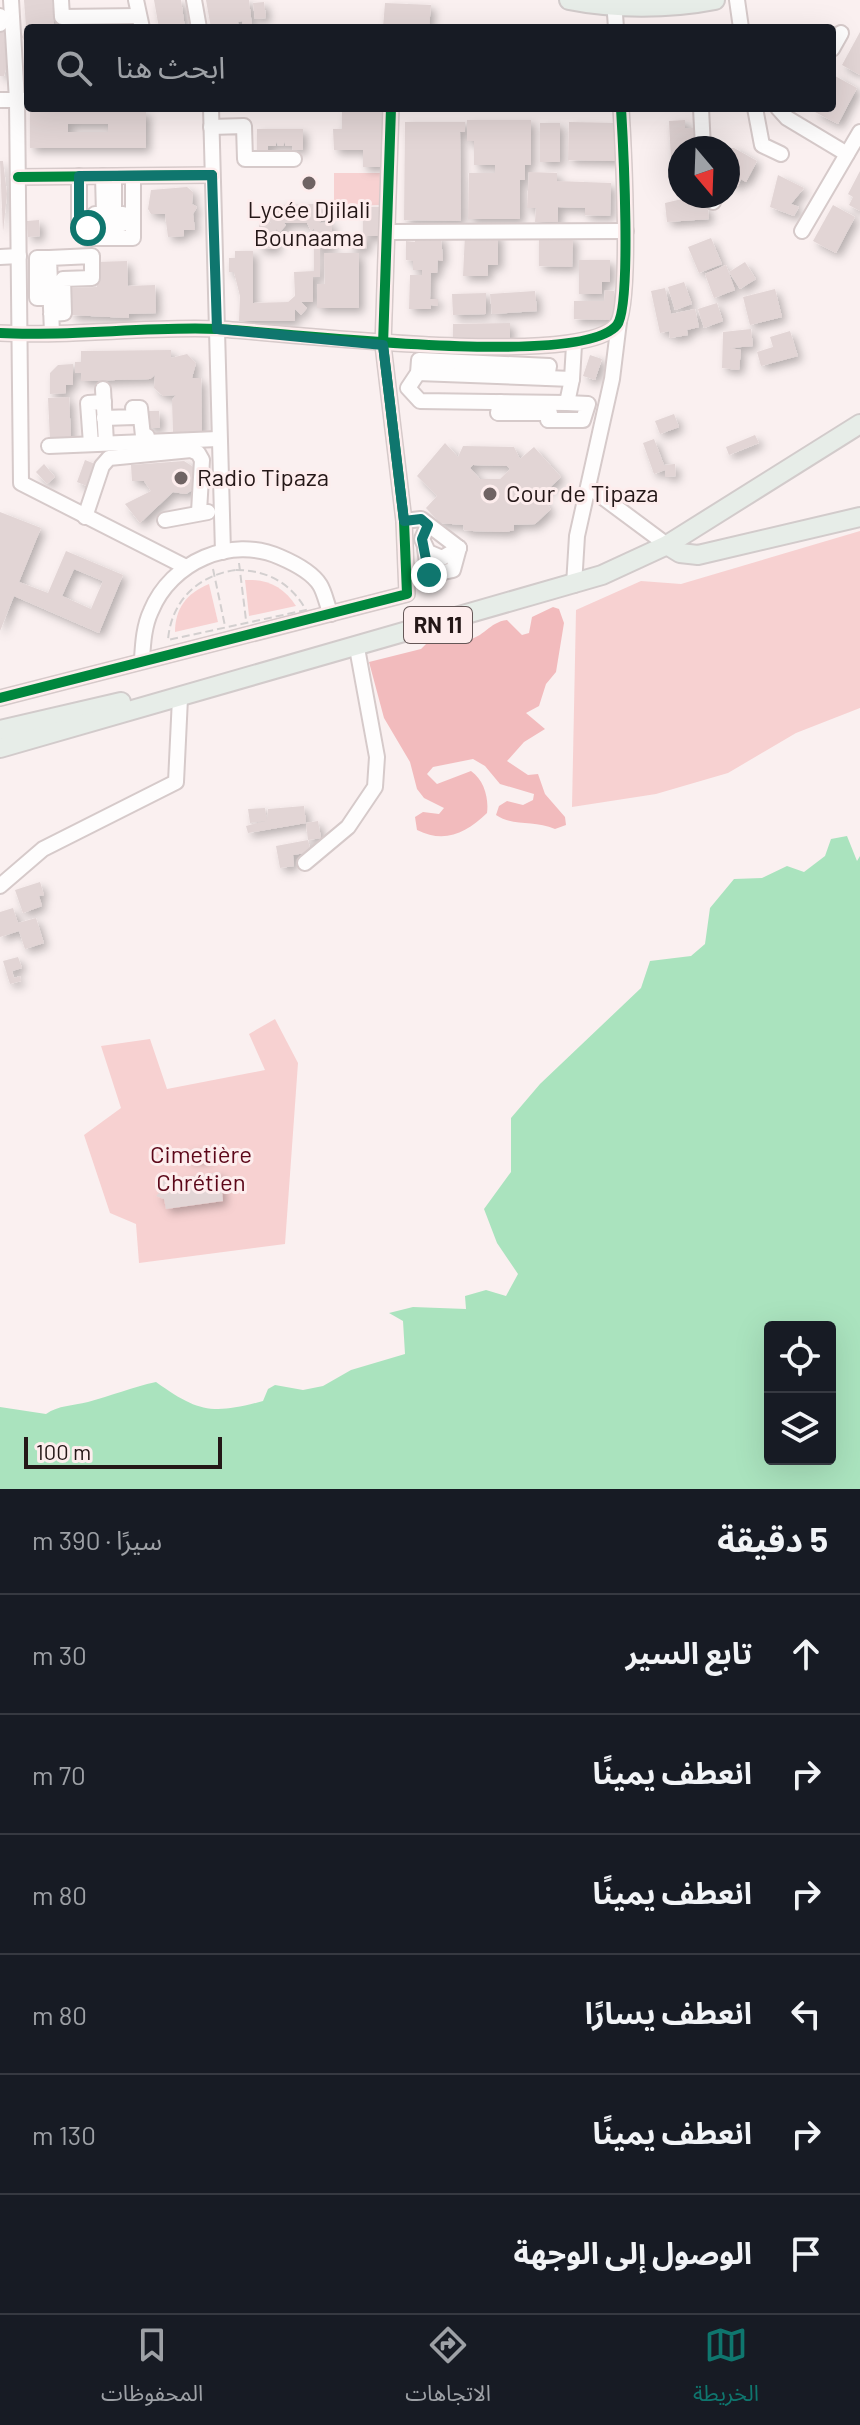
<!DOCTYPE html>
<html lang="ar">
<head>
<meta charset="utf-8">
<style>
  body { margin:0; font-family:Barlow,"Noto Sans Arabic",sans-serif; background:#242831; color:#f1f3f6; direction:rtl }
  .controls { position:absolute; right:24px; bottom:24px; display:grid; overflow:hidden; border-radius:8px; box-shadow:0 8px 32px #0002 }
  .controls button { width:72px; height:72px; display:grid; place-items:center; padding:0; border:0; border-bottom:2px solid #363941; background:#171b24; color:#f1f3f6; font:40px sans-serif }
  .compass { position:absolute; left:668px; top:136px; width:72px; height:72px; border-radius:50%; background:#171b24; box-shadow:0 8px 32px #0002; rotate:161deg }
  .scale { position:absolute; left:24px; bottom:20px; width:198px; box-sizing:border-box; padding-left:8px; border:4px solid #241717; border-top:0; font-size:22px; line-height:28px; white-space:nowrap; color:#241717; -webkit-text-stroke:6px #fdeded; paint-order:stroke }
  .stop { position:absolute; width:24px; height:24px; margin:-18px; border:6px solid #0f766e; border-radius:50%; background:#fff }
  .stop.end { background:#0f766e; border-color:#fff; box-shadow:0 2px 8px #0008 }
  .list { margin:0; padding:0; list-style:none }
  h2 { display:flex; justify-content:space-between; align-items:center; height:104px; margin:0; padding:0 32px; font-size:34px }
  h2 small { font-size:26px; font-weight:400; color:#9ea1a6 }
  .list li { display:grid; grid-template-columns:52px 1fr auto; gap:24px; align-items:center; box-sizing:border-box; height:120px; padding:0 32px; border-top:2px solid #363941 }
  .list b { display:block; font-size:30px; white-space:nowrap }
  .list em { font-size:26px; font-style:normal; color:#9ea1a6 }
  .icon { flex:none; width:44px; height:44px; fill:none; stroke:currentColor; stroke-width:2; stroke-linecap:round; stroke-linejoin:round }
  .map { position:relative; flex:none; width:860px; height:1489px; overflow:hidden; direction:ltr }
  .search { position:absolute; background:#171b24; box-shadow:0 8px 32px #0002; left:24px; right:24px; top:24px; height:88px; display:flex; align-items:center; gap:20px; box-sizing:border-box; padding:0 28px; border-radius:8px; color:#9ea1a6; font-size:30px }
  .sheet { height:824px; background:#171b24 }
  nav { display:flex; justify-content:space-around; align-items:center; box-sizing:border-box; height:112px; border-top:2px solid #363941; background:#171b24; font-size:22px; color:#9ea1a6 }
  nav a { display:grid; justify-items:center; gap:4px }
  nav .on { color:#0f766e }
  .map>svg:first-child { display:block }
  .green { fill:#f7d1d1 }
  .forest { fill:#f2bbbd }
  .water { fill:#aae3be; fill-rule:evenodd }
  .building { fill:#e2d5d5; fill-rule:evenodd; filter:url(#shadow) }
  .lines { fill:none; stroke-linecap:round; stroke-linejoin:round }
  .minor-casing { stroke:#d6caca; stroke-width:18 }
  .major-casing { stroke:#d2cbcb; stroke-width:22 }
  .path { stroke:#d3cfcf; stroke-width:2; stroke-dasharray:8 4; stroke-linecap:butt }
  .minor { stroke:#fefdfd; stroke-width:14 }
  .major { stroke:#e7ede8; stroke-width:18 }
  .cycleway-casing { stroke:#fdeded; stroke-width:15 }
  .cycleway { stroke:#00873e; stroke-width:10 }
  .route { stroke:#0f766e; stroke-width:10 }
  .poi-dot { fill:#6f6363; stroke:#fdeded; stroke-width:3 }
  .labels { text-anchor:middle; stroke-width:6; stroke-linejoin:round; paint-order:stroke }
  .shield { fill:#fdeded; stroke:#655757; stroke-width:2 }
  .shield-label { font-size:22px; font-weight:bold; fill:#241717 }
  .poi-label { font-size:24px; fill:#241717; stroke:#fdeded; text-anchor:start }
  .park-label { font-size:24px; fill:#5c0719; stroke:#fdeded }
</style>
</head>
<body>
<div class="map">
<svg width="860" height="1489" viewBox="0 0 860 1489">
  <defs>
    <filter id="shadow"><feDropShadow dx="4.5" dy="4.5" stdDeviation="4" flood-color="#0004"/></filter>
  </defs>
  <rect width="100%" height="100%" fill="#faf0f0"/>
  <g class="green">
    <polygon points="334,173 382,173 382,205 334,206"/>
    <polygon points="860,531 860,708 796,733 728,773 656,794 572,807 576,610 641,581 681,584"/>
    <path d="M245,580C267,579 284,587 296,606L249,616Z"/>
    <path d="M209,584L218,622L175,632C175,608 187,593 209,584Z"/>
    <polygon points="275,1019 298,1063 285,1244 139,1263 136,1224 110,1213 84,1135 121,1108 101,1046 150,1039 167,1089 265,1070 249,1034"/>
  </g>
  <path class="forest" d="M553,607L559,609L564,623L556,672L546,684L539,706L526,713L545,729L524,742L507,761L528,775L538,774L545,794L565,817L566,825L555,829C534,820 513,827 496,815L499,806L507,801L523,805L533,800L534,794L500,784L485,766L473,759L433,767L427,774L437,784L471,771C484,780 489,798 487,813C466,833 445,844 417,830L415,817L423,812L439,814L444,808L424,798L417,789L410,762L384,718L369,662L421,649L434,636C446,634 455,642 466,640C484,638 489,622 507,620L522,635L529,633L532,617Z"/>
  <path class="water" d="M847,836L857,861L860,856V1489H0V1407L46,1414C59,1405 72,1406 88,1402C111,1396 132,1387 156,1382C198,1412 212,1415 263,1401L268,1389L275,1385L303,1390L323,1386L351,1370L405,1354L403,1321L389,1313L413,1307L466,1309L465,1296L486,1290L506,1296L518,1274L497,1243L484,1209L511,1172V1118L540,1084L641,988L650,961L691,956L705,944L710,908L734,879L762,878L787,866L804,872L825,856L831,839ZM770,1327H830V1459H770Z"/>
  <g class="building">
    <polygon points="24,0 52,0 54,28 28,28 28,47 22,37 26,27"/>
    <polygon points="154,0 181,0 185,28 159,28"/>
    <polygon points="206,0 249,0 252,26 243,27 242,21 238,22 239,28 211,28"/>
    <polygon points="264,2 266,18 255,19 253,3"/>
    <polygon points="385,3 431,5 429,28 383,28"/>
    <polygon points="0,32 4,32 7,65 4,76 0,76"/>
    <polygon points="860,32 860,75 842,65"/>
    <polygon points="835,76 857,88 838,124 815,112 818,108 832,108"/>
    <path d="M30,110L146,111V148H30ZM68,124H108V132H68Z"/>
    <polygon points="342,110 382,110 382,167 363,167 363,150 334,150 333,129 342,129"/>
    <polygon points="467,120 531,120 531,165 525,165 525,180 520,180 520,219 468,219 469,173 495,173 495,165 474,165 474,141 467,141"/>
    <polygon points="685,120 685,128 693,128 694,147 680,148 680,159 671,159 669,121"/>
    <polygon points="405,122 465,122 465,132 460,132 461,221 404,220"/>
    <polygon points="569,122 618,123 618,161 568,160"/>
    <rect x="540" y="123" width="20" height="39"/>
    <polygon points="257,129 303,129 303,150 293,150 292,146 285,146 285,141 283,146 278,146 276,141 276,146 268,146 268,154 257,154"/>
    <polygon points="728,148 734,148 757,161 746,182 741,179 738,186 728,181"/>
    <polygon points="0,161 3,161 7,194 3,232"/>
    <polygon points="860,171 860,211 849,205 853,197 848,194"/>
    <polygon points="529,172 557,173 557,181 611,183 610,216 585,215 585,208 558,207 558,222 535,222 536,208 527,208"/>
    <polygon points="778,175 804,188 791,204 799,207 794,216 770,207"/>
    <polygon points="187,187 193,192 192,204 197,207 193,214 195,230 184,230 184,236 168,237 165,214 151,214 148,209 151,190"/>
    <polygon points="695,196 696,202 708,210 709,219 667,222 665,203"/>
    <polygon points="314,204 314,215 321,208 328,214 319,223 332,222 332,248 320,248 320,277 313,277 313,302 301,302 307,308 301,315 295,309 295,321 239,321 240,296 234,272 229,272 229,258 235,258 235,251 253,251 253,303 288,302 295,296 294,272 314,271 314,228 311,231 307,223 284,223 286,225 280,232 276,229 277,249 259,249 259,223 271,223 263,215 269,209 277,216 276,205"/>
    <polygon points="833,205 855,217 836,253 813,241"/>
    <polygon points="363,207 382,207 382,236 367,236 367,248 351,249 350,238 363,237"/>
    <polygon points="39,220 40,236 28,237 27,221"/>
    <polygon points="465,234 498,234 498,265 488,265 488,276 463,276"/>
    <polygon points="441,236 443,261 438,260 437,273 431,273 430,299 438,299 438,306 431,305 431,309 409,309 410,275 422,275 422,270 413,270 413,261 406,260 406,241 415,242 415,237"/>
    <polygon points="539,236 573,237 572,267 539,266"/>
    <polygon points="711,238 722,264 699,273 688,247"/>
    <polygon points="324,253 359,253 359,308 317,308 317,284 325,284"/>
    <polygon points="579,260 610,260 610,282 602,282 602,294 579,294"/>
    <polygon points="127,261 128,286 155,285 156,313 129,314 129,318 71,315 70,288 97,287 96,262"/>
    <polygon points="745,262 756,279 740,289 729,272"/>
    <polygon points="726,265 735,290 714,298 705,274"/>
    <polygon points="684,282 692,304 675,310 668,287"/>
    <polygon points="665,288 671,314 695,309 699,327 687,330 688,335 670,338 669,331 660,333 651,291"/>
    <polygon points="775,289 782,317 750,325 743,297"/>
    <polygon points="605,290 614,291 614,320 574,319 574,301 604,301"/>
    <polygon points="535,291 537,311 492,314 490,294"/>
    <polygon points="486,293 486,314 453,315 452,294"/>
    <polygon points="717,303 723,321 704,328 698,309"/>
    <polygon points="510,323 510,339 453,340 453,324"/>
    <polygon points="751,329 753,346 730,348 741,350 739,370 722,368 723,332"/>
    <polygon points="790,331 798,356 761,366 757,352 773,347 770,337"/>
    <polygon points="171,350 171,358 187,354 196,363 192,378 201,378 202,433 173,434 172,400 176,395 163,396 154,388 155,375 150,379 81,381 81,373 75,373 75,362 81,362 81,351"/>
    <polygon points="590,355 602,359 595,380 583,376"/>
    <polygon points="73,364 73,385 66,385 66,393 50,394 50,373 58,365"/>
    <polygon points="69,397 71,439 50,440 48,398"/>
    <polygon points="148,411 159,411 160,428 148,428"/>
    <polygon points="674,414 679,427 660,434 655,421"/>
    <polygon points="755,435 759,443 729,455 726,447"/>
    <polygon points="654,439 664,465 675,464 676,476 665,477 665,470 654,474 643,443"/>
    <path d="M445,443L458,457L463,446L514,447L520,459L534,447L561,477L540,497L551,509L535,524L514,525V530L506,532L472,531L464,530L463,525L440,523L426,508L437,496L417,476ZM473,465L507,466L510,469L500,479H480L470,468Z"/>
    <polygon points="85,460 95,464 87,486 77,482"/>
    <polygon points="184,461 195,468 194,489 186,494 173,492 140,523 125,504 151,491 144,481 132,481 131,465"/>
    <polygon points="44,464 55,477 47,484 36,472"/>
    <path d="M0,512L41,528L19,582L48,593L66,551L123,575L99,633L14,596L0,631ZM74,569L103,581L91,609L62,596Z"/>
    <polygon points="304,806 306,823 248,833 246,826 265,821 250,823 248,809 265,808 267,821 268,809"/>
    <polygon points="318,821 321,838 308,840 306,823"/>
    <polygon points="308,840 311,852 293,855 294,866 280,868 276,846"/>
    <polygon points="40,882 44,895 39,896 42,906 23,913 15,890"/>
    <polygon points="13,908 18,923 36,918 44,943 25,949 19,931 0,937 0,912"/>
    <polygon points="18,957 22,968 12,971 14,978 20,976 21,981 10,984 3,961"/>
    <polygon points="207,1148 208,1159 188,1160 187,1150"/>
    <polygon points="220,1172 223,1201 166,1209 164,1199 156,1196 162,1190 161,1181"/>
  </g>
  <g class="lines">
    <g class="minor-casing">
      <g id="minor">
        <polyline points="11,0 17,100 21,483 186,567"/>
        <polyline points="61,0 62,17 139,16"/>
        <polyline points="136,0 142,28"/>
        <polyline points="194,0 199,28"/>
        <polyline points="614,0 616,28"/>
        <polyline points="737,0 741,28"/>
        <polyline points="0,16 0,24"/>
        <polyline points="832,49 841,33"/>
        <polyline points="0,100 28,100"/>
        <polyline points="211,108 223,552"/>
        <polyline points="701,108 703,148"/>
        <polyline points="755,108 762,145 781,154"/>
        <polyline points="778,108 787,118 847,154"/>
        <polyline points="211,127 244,126 245,159 294,159"/>
        <polyline points="79,176 79,228 88,228 87,238 133,238 133,176"/>
        <polyline points="103,176 104,214 95,214 95,225 123,224 123,214 114,214 114,176"/>
        <polyline points="18,177 212,175"/>
        <polyline points="701,196 713,202"/>
        <polyline points="802,231 860,132"/>
        <polyline points="389,232 626,231"/>
        <polyline points="0,257 19,256"/>
        <polyline points="49,258 37,258 37,298 50,298"/>
        <polyline points="51,314 64,313 63,279 92,278 92,256 49,258 52,333"/>
        <path d="M0,333C72,337 145,326 218,329C282,332 581,370 617,325C632,306 623,141 621,108"/>
        <polyline points="418,373 572,379 574,345"/>
        <polyline points="547,378 549,366 419,360 418,373 408,388 420,401 567,403 572,379"/>
        <polyline points="103,389 106,443"/>
        <polyline points="500,402 498,413 550,413 548,420 583,420 588,404 567,403"/>
        <polyline points="104,418 134,417 133,408 140,408 143,436 147,436 147,442"/>
        <polyline points="91,444 88,403 104,402"/>
        <polyline points="49,446 218,439"/>
        <polyline points="589,487 667,545"/>
        <polyline points="85,517 102,466 109,458 191,450 198,453 202,460 199,512"/>
        <polyline points="165,520 208,512"/>
        <polyline points="404,521 421,519 459,548"/>
        <polyline points="428,525 422,539 428,552 442,558 459,548"/>
        <polyline points="425,549 429,575 453,570 459,548"/>
        <polyline points="574,585 577,536 612,379 619,322"/>
        <path d="M142,659C143,643 144,626 151,611C171,562 231,535 280,557C294,563 312,572 320,585C325,593 327,606 331,614"/>
        <polyline points="0,698 407,594 404,521 383,345 391,108"/>
        <polyline points="305,863 348,827 375,787 377,757 357,648"/>
        <polyline points="0,886 43,849 176,782 180,698"/>
      </g>
    </g>
    <g class="major-casing">
      <g id="major">
        <path d="M569,0C613,9 670,9 715,0"/>
        <polyline points="667,545 680,553 698,555 860,517"/>
        <polyline points="0,730 121,702"/>
        <polyline points="0,748 602,575 667,545 860,424"/>
      </g>
    </g>
    <g class="path">
      <polyline points="239,563 246,620"/>
      <polyline points="213,569 225,626"/>
      <path d="M236,570C267,570 291,583 306,610L168,640C171,601 198,575 236,570Z"/>
    </g>
    <use href="#minor" class="minor"/>
    <use href="#major" class="major"/>
    <g class="cycleway-casing">
      <g id="cycleway">
        <polyline points="18,177 212,175"/>
        <path d="M0,333C72,337 145,326 218,329C282,332 581,370 617,325C632,306 623,141 621,108"/>
        <polyline points="0,698 407,594 404,521 383,345 391,108"/>
      </g>
    </g>
    <use href="#cycleway" class="cycleway"/>
  </g>
  <g class="lines">
    <polyline class="route" points="88,228 79,228 79,176 212,175 217,329 383,345 404,521 421,519 428,525 422,539 429,575"/>
  </g>
  <g class="poi-dot">
    <circle cx="309" cy="183" r="8"/>
    <circle cx="181" cy="478" r="8"/>
    <circle cx="490" cy="494" r="8"/>
  </g>
  <g class="labels">
    <rect class="shield" x="404" y="607" width="68" height="36" rx="6"/>
    <g class="shield-label">
      <text x="438" y="633">RN 11</text>
    </g>
    <g class="poi-label">
      <text x="309" y="218" text-anchor="middle">Lycée Djilali<tspan x="309" dy="28">Bounaama</tspan></text>
      <text x="197" y="486">Radio Tipaza</text>
      <text x="506" y="502">Cour de Tipaza</text>
    </g>
    <g class="park-label">
      <text x="201" y="1163">Cimetière<tspan x="201" dy="28">Chrétien</tspan></text>
    </g>
  </g>
</svg>
<div class="controls">
<button><svg class="icon" aria-label="locate" viewBox="0 0 24 24"><circle cx="12" cy="12" r="6"/><path d="M12 2v4M12 18v4M2 12h4M18 12h4"/></svg></button>
<button><svg class="icon" aria-label="layers" viewBox="0 0 24 24"><path d="M12 4l9 5-9 5-9-5zM3 14l9 5 9-5"/></svg></button>
</div>
<svg class="compass" viewBox="-18 -18 36 36"><path d="M0-13l5 13h-10z" fill="#e53935"/><path d="M0 13l5-13h-10z" fill="#9ea1a6"/></svg>
<div class="scale">100 m</div>
<div class="stop" style="left:88px;top:228px"></div>
<div class="stop end" style="left:429px;top:575px"></div>
<div class="search"><svg class="icon" aria-label="search" viewBox="0 0 24 24"><circle cx="10" cy="10" r="6"/><path d="M15 15l6 6"/></svg>ابحث هنا</div>
</div>
<section class="sheet">
<h2>5 دقيقة<small>سيرًا · 390 m</small></h2>
<ul class="list">
<li><svg class="icon" aria-label="ahead" viewBox="0 0 24 24"><path d="M12 20V5M6 11l6-6 6 6"/></svg><div><b>تابع السير</b></div><em>30 m</em></li>
<li><svg class="icon" aria-label="right" viewBox="0 0 24 24"><path d="M7 20v-9h11M14 6l5 5-5 5"/></svg><div><b>انعطف يمينًا</b></div><em>70 m</em></li>
<li><svg class="icon" aria-label="right" viewBox="0 0 24 24"><path d="M7 20v-9h11M14 6l5 5-5 5"/></svg><div><b>انعطف يمينًا</b></div><em>80 m</em></li>
<li><svg class="icon" aria-label="left" viewBox="0 0 24 24"><path d="M17 20v-9H6M10 6l-5 5 5 5"/></svg><div><b>انعطف يسارًا</b></div><em>80 m</em></li>
<li><svg class="icon" aria-label="right" viewBox="0 0 24 24"><path d="M7 20v-9h11M14 6l5 5-5 5"/></svg><div><b>انعطف يمينًا</b></div><em>130 m</em></li>
<li><svg class="icon" aria-label="arrive" viewBox="0 0 24 24"><path d="M6 21V4h12l-3 4 3 4H6"/></svg><div><b>الوصول إلى الوجهة</b></div></li>
</ul>
</section>
<nav>
<a class="on"><svg class="icon" aria-label="map" viewBox="0 0 24 24"><path d="M3 6l6-2 6 2 6-2v14l-6 2-6-2-6 2zM9 4v14M15 6v14"/></svg>الخريطة</a>
<a><svg class="icon" aria-label="directions" viewBox="0 0 24 24"><path d="M12 3l9 9-9 9-9-9zM9 14v-3h6M13 9l2 2-2 2"/></svg>الاتجاهات</a>
<a><svg class="icon" aria-label="saved" viewBox="0 0 24 24"><path d="M7 4h10v16l-5-4-5 4z"/></svg>المحفوظات</a>
</nav>
</body>
</html>
